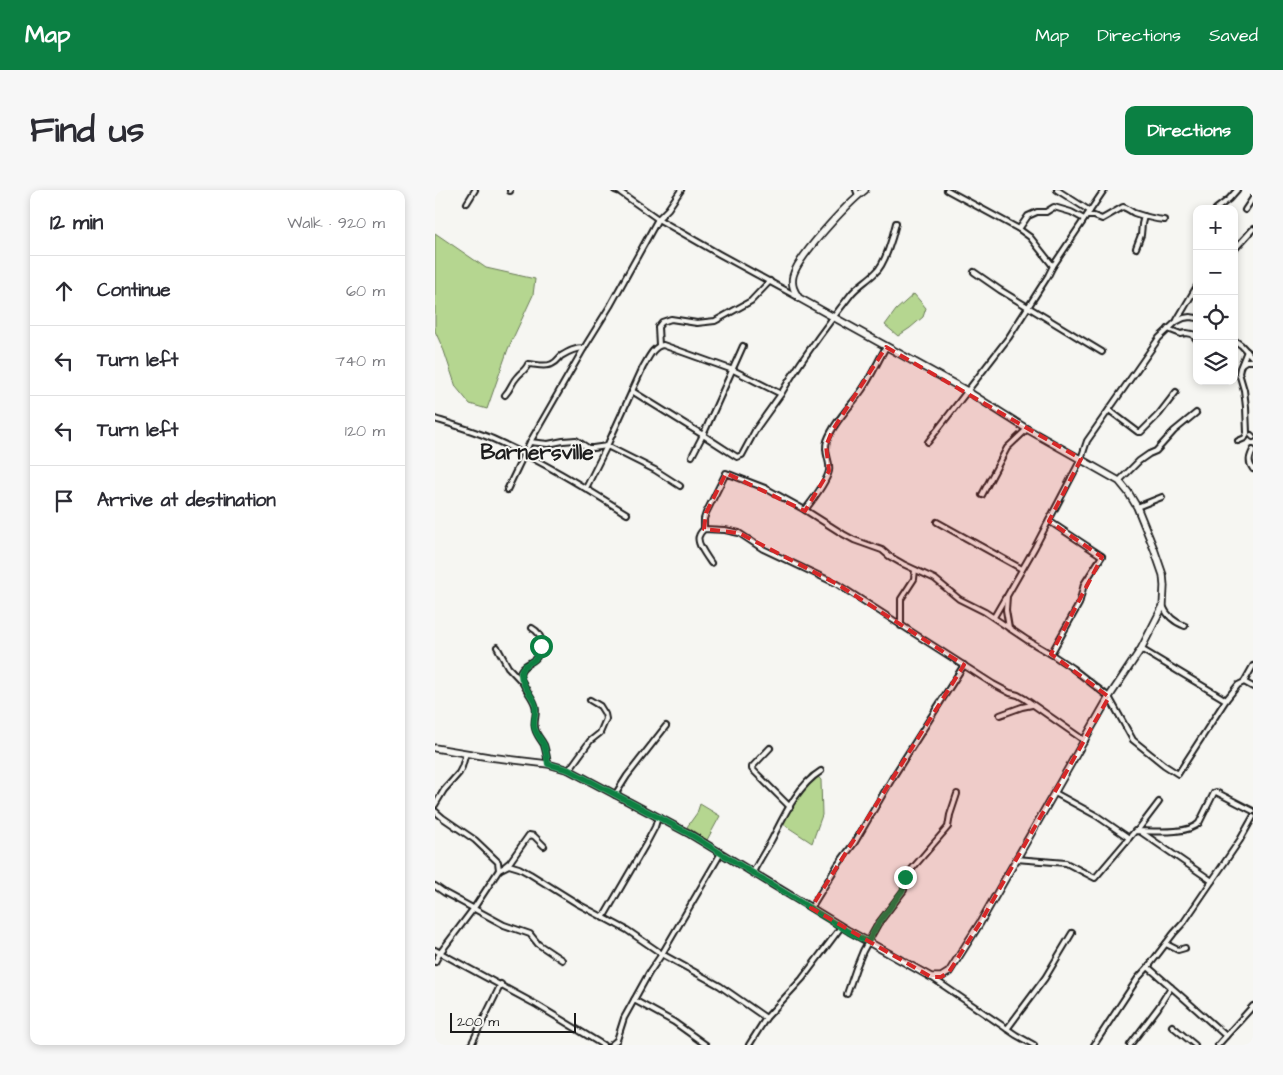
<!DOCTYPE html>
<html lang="en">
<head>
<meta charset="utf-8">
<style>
  body { margin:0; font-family:"Architects Daughter",sans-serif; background:#f7f7f7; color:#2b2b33 }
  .controls { position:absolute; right:15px; top:15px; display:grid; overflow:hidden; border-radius:10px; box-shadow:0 2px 8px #0003 }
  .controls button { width:45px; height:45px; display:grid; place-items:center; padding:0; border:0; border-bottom:1px solid #e1e1e2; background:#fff; color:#2b2b33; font:25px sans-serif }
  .scale { position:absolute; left:15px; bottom:12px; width:126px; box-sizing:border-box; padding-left:5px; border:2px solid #1c1c1c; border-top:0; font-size:14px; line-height:18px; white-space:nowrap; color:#1c1c1c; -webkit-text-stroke:4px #f6f6f2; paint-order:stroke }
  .stop { position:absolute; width:15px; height:15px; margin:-11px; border:4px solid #0b8043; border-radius:50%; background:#fff }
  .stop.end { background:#0b8043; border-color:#fff; box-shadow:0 1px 5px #0008 }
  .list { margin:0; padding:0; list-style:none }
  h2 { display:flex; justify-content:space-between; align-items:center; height:65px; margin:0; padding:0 20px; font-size:21px }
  h2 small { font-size:16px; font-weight:400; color:#7c7c81 }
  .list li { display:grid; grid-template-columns:32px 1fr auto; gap:15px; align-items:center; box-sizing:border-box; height:70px; padding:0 20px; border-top:1px solid #e1e1e2 }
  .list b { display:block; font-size:19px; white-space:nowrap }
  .list em { font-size:16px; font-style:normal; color:#7c7c81 }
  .icon { flex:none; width:28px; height:28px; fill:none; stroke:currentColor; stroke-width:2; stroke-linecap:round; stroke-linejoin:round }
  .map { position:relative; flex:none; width:818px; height:855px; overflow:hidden; border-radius:10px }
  header { display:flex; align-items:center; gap:30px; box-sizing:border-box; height:70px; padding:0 25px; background:#0b8043; color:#fff }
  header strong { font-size:24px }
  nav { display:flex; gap:28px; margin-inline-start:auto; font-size:18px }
  .intro { display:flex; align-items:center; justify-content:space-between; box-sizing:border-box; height:120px; padding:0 30px }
  h1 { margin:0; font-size:35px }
  .button { padding:12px 22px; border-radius:10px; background:#0b8043; color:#fff; font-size:18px; font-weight:700 }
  main { display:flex; gap:30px; padding:0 30px }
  aside { flex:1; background:#fff; border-radius:10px; box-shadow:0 2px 8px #0003 }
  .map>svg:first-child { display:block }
  .green { fill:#b5d690; stroke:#687956 }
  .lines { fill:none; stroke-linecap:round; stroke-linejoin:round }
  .minor-casing { stroke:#1c1c1c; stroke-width:8 }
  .secondary-casing { stroke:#1c1c1c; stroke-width:9 }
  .minor { stroke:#f6f6f2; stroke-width:4 }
  .secondary { stroke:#f6f6f2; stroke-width:5.5 }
  .route { stroke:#0b8043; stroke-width:6 }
  .marked { fill:#d62828; fill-opacity:0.2; stroke:#d62828; stroke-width:4; stroke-dasharray:10 6; stroke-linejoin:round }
  .labels { text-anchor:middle; stroke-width:4; stroke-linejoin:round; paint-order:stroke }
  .district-label { font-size:21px; font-weight:bold; fill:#1c1c1c; stroke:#f6f6f2 }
</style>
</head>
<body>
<header>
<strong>Map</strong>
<nav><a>Map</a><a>Directions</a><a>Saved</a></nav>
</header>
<div class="intro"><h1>Find us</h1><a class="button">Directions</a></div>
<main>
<aside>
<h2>12 min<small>Walk · 920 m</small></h2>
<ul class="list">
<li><svg class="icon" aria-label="ahead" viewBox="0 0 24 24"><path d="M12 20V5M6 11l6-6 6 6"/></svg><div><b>Continue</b></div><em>60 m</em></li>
<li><svg class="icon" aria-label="left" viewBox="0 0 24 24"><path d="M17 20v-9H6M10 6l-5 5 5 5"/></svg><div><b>Turn left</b></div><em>740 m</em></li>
<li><svg class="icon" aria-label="left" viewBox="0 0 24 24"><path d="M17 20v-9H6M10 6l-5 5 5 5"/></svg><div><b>Turn left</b></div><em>120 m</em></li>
<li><svg class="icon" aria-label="arrive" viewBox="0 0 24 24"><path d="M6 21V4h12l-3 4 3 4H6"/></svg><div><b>Arrive at destination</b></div></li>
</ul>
</aside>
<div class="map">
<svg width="818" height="855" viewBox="0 0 818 855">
  <rect width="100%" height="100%" fill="#f6f6f2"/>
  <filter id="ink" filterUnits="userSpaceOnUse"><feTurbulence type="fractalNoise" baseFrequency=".02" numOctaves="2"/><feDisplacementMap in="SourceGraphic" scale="10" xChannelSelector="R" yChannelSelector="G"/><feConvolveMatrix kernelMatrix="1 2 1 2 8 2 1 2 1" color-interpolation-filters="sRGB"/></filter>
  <g filter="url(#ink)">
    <g class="green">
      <polygon points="0,43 51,78 100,89 98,105 73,159 52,219 35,214 21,197 9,161 0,141"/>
      <polygon points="479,104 491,118 488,127 475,138 463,146 450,135 461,120"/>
      <polygon points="379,582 386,590 387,625 377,653 345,632 375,584"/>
      <polygon points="265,614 285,626 272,650 252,637 262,623"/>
    </g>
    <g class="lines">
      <g class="minor-casing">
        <g id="minor">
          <polyline points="75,0 75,1"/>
          <polyline points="180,0 185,2 223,29 284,64 361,106"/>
          <polyline points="421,0 423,5"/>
          <polyline points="512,0 584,39 595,47 618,76"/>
          <polyline points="622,0 655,21"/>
          <polyline points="32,13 40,0"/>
          <polyline points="781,19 794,9 802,0"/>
          <polyline points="810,20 818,8"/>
          <path d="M652,26H659L667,29L688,17C692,18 695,21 699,23C708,26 719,29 729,30"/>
          <polyline points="584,39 593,26 602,22 611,22 619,17 636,22 649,29"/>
          <polyline points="701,58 706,45 707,34 709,26"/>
          <polyline points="799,60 818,39"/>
          <polyline points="539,82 565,100 667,162"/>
          <polyline points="742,130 762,96"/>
          <polyline points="733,139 746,144 751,143 762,145"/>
          <polyline points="757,144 762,150"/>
          <polyline points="799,150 806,155 818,168"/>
          <polyline points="224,155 223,137 227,132 236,129 262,133 280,131 316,111 335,91"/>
          <polyline points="808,173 811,171 818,171"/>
          <polyline points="197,201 268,245 302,267 307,265 321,239 346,204"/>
          <path d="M70,205C76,199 77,192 82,187C86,182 91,180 93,174C101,174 109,178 117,174C122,172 123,169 126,166C134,161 140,158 149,158"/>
          <polyline points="674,220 703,242 706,242 724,224 741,202"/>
          <path d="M0,229C19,235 39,241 58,249C105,270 149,297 192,324"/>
          <polyline points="816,245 818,247"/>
          <polyline points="803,251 810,248 812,243 811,217 809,200 804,183 805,178 812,161"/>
          <polyline points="95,252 149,158 175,116 223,29 233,19 246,0"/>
          <polyline points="493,252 574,147 613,86 618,76 669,0"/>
          <path d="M818,260C814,268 813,272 818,279"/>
          <polyline points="257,266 269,243 308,156"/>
          <polyline points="684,291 704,271 714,264 721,261 739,241 761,223"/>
          <path d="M151,298L172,256L208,177C213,169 218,156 228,155L298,180L346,204C366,169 392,135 417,103C424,95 433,90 440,83C450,75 458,46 461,33"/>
          <polyline points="72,300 95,252 113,254 128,251 141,250 153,258 158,258 172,256 220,280 245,296"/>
          <polyline points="547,305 572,258 592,239"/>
          <polyline points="702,317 727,307"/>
          <path d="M370,320C377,311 392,291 394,281C396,271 388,263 392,251C399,232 415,217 427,200C436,187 443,171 451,157"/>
          <polyline points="614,331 667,366 649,394 644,414 616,464"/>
          <polyline points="502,332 587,379"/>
          <polyline points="269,339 269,329 271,323 291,283 330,298 370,320 408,344 419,350 447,360 454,366 468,374 500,389 524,409 550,422 592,450 616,464 637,478 674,507 698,550 729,575 743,584 791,510 706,459"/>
          <path d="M276,373C272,367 261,353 264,346C265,343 267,341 269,339L290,340L304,343L328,359L402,394L558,494L575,503L583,505L590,509L650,551"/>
          <path d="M728,416C732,426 739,432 750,436"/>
          <polyline points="559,427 570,408"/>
          <polyline points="466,436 466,409 479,389 480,380"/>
          <path d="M97,438C108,444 110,458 101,468C97,473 86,475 85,484C85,494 97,505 100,515C103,523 98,530 100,538C101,545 106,549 109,555C111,561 112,568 113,574"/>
          <polyline points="574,438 571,420 572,406 600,357 646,269 652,251 724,148 741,132 749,128 755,127 762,128"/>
          <polyline points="62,457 73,477 88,493"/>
          <polyline points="809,492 818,497"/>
          <polyline points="791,510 803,495 809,492 818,476"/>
          <polyline points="565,525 587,517 597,515"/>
          <polyline points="335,558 317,577 317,579 355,617"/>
          <polyline points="134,580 155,551 165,543 171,529 170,524 165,516 155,510"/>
          <polyline points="620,603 662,626 694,648"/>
          <polyline points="180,605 192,586 231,536"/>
          <polyline points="0,615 9,600 24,583 27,577 31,563"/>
          <polyline points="0,621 8,628 40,650 63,672 64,680"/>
          <polyline points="702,641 724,612"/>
          <polyline points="706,642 777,691"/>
          <path d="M581,669L631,673L660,688L700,641C716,641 753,645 764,633L779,603L781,602L818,621"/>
          <polyline points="70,676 75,672 94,645 99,646 109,656"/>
          <path d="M318,682C324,671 330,661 336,651C349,626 362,596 386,581"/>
          <polyline points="0,696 10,703 69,735 95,744 103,754 127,770"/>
          <polyline points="376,718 402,676 420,652 458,587 529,475"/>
          <polyline points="168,728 211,654 220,637 223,627"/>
          <polyline points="731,754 743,760 750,758"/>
          <polyline points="0,760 102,815 168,855"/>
          <polyline points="0,772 5,763 39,718 64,680 74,675 84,678 95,684 143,714 192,740 227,764 285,796 331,828"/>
          <polyline points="713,777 744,804 791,846"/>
          <polyline points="496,787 581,845 599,855"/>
          <polyline points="412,804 421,778 428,761 443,734 469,700 470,687 513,637 515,625 522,604"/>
          <polyline points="199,810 239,832 271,855"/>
          <polyline points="737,836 760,855"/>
          <polyline points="572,839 610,788 637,743"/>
          <polyline points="36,855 66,794"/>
          <polyline points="176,855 182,850 189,828 214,783 227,764 286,663"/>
          <polyline points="314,855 331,828 367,789 406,737"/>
          <polyline points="659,855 703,788 713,777 739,743 749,732 805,650 818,627"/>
          <polyline points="695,855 723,818 736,797"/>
          <polyline points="783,855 818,816"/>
        </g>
      </g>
      <g class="secondary-casing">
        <path id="secondary" d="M0,558L54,567L113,574L134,580L253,643L414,741L496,787H506L514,782L545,733L674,507L706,459L728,416L729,396L728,385L719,359L702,317L693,302L684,291L592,239L532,201L364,108C359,101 356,95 358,86C363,66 413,13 430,0"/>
      </g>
      <use href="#minor" class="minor"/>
      <use href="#secondary" class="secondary"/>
    </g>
  </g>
  <g class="lines" filter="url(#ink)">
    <path class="route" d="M106,456C105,459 104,464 102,467C98,473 87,474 86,482C85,492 94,502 99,511C103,519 99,525 99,534C99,543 105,547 109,555C111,561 112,568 113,574L134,580L253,643L414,742L433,752L443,734L468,700L470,687"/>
  </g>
  <path class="marked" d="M451,157L646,269L614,331L667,367L616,464L674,507L545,733L514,782L506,787H496L376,718L529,475L402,394L304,343L269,339L271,323L291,283L370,321L394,281L391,256L397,241Z"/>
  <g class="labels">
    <g class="district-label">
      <text x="102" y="269">Barnersville</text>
    </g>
  </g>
</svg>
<div class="controls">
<button>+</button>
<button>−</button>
<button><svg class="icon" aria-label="locate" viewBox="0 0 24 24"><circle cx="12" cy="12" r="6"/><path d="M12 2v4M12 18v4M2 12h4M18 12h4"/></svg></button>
<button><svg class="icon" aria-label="layers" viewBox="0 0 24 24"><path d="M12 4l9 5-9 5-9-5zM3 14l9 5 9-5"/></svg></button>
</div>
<div class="scale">200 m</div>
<div class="stop" style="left:106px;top:456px"></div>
<div class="stop end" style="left:470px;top:687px"></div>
</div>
</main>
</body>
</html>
